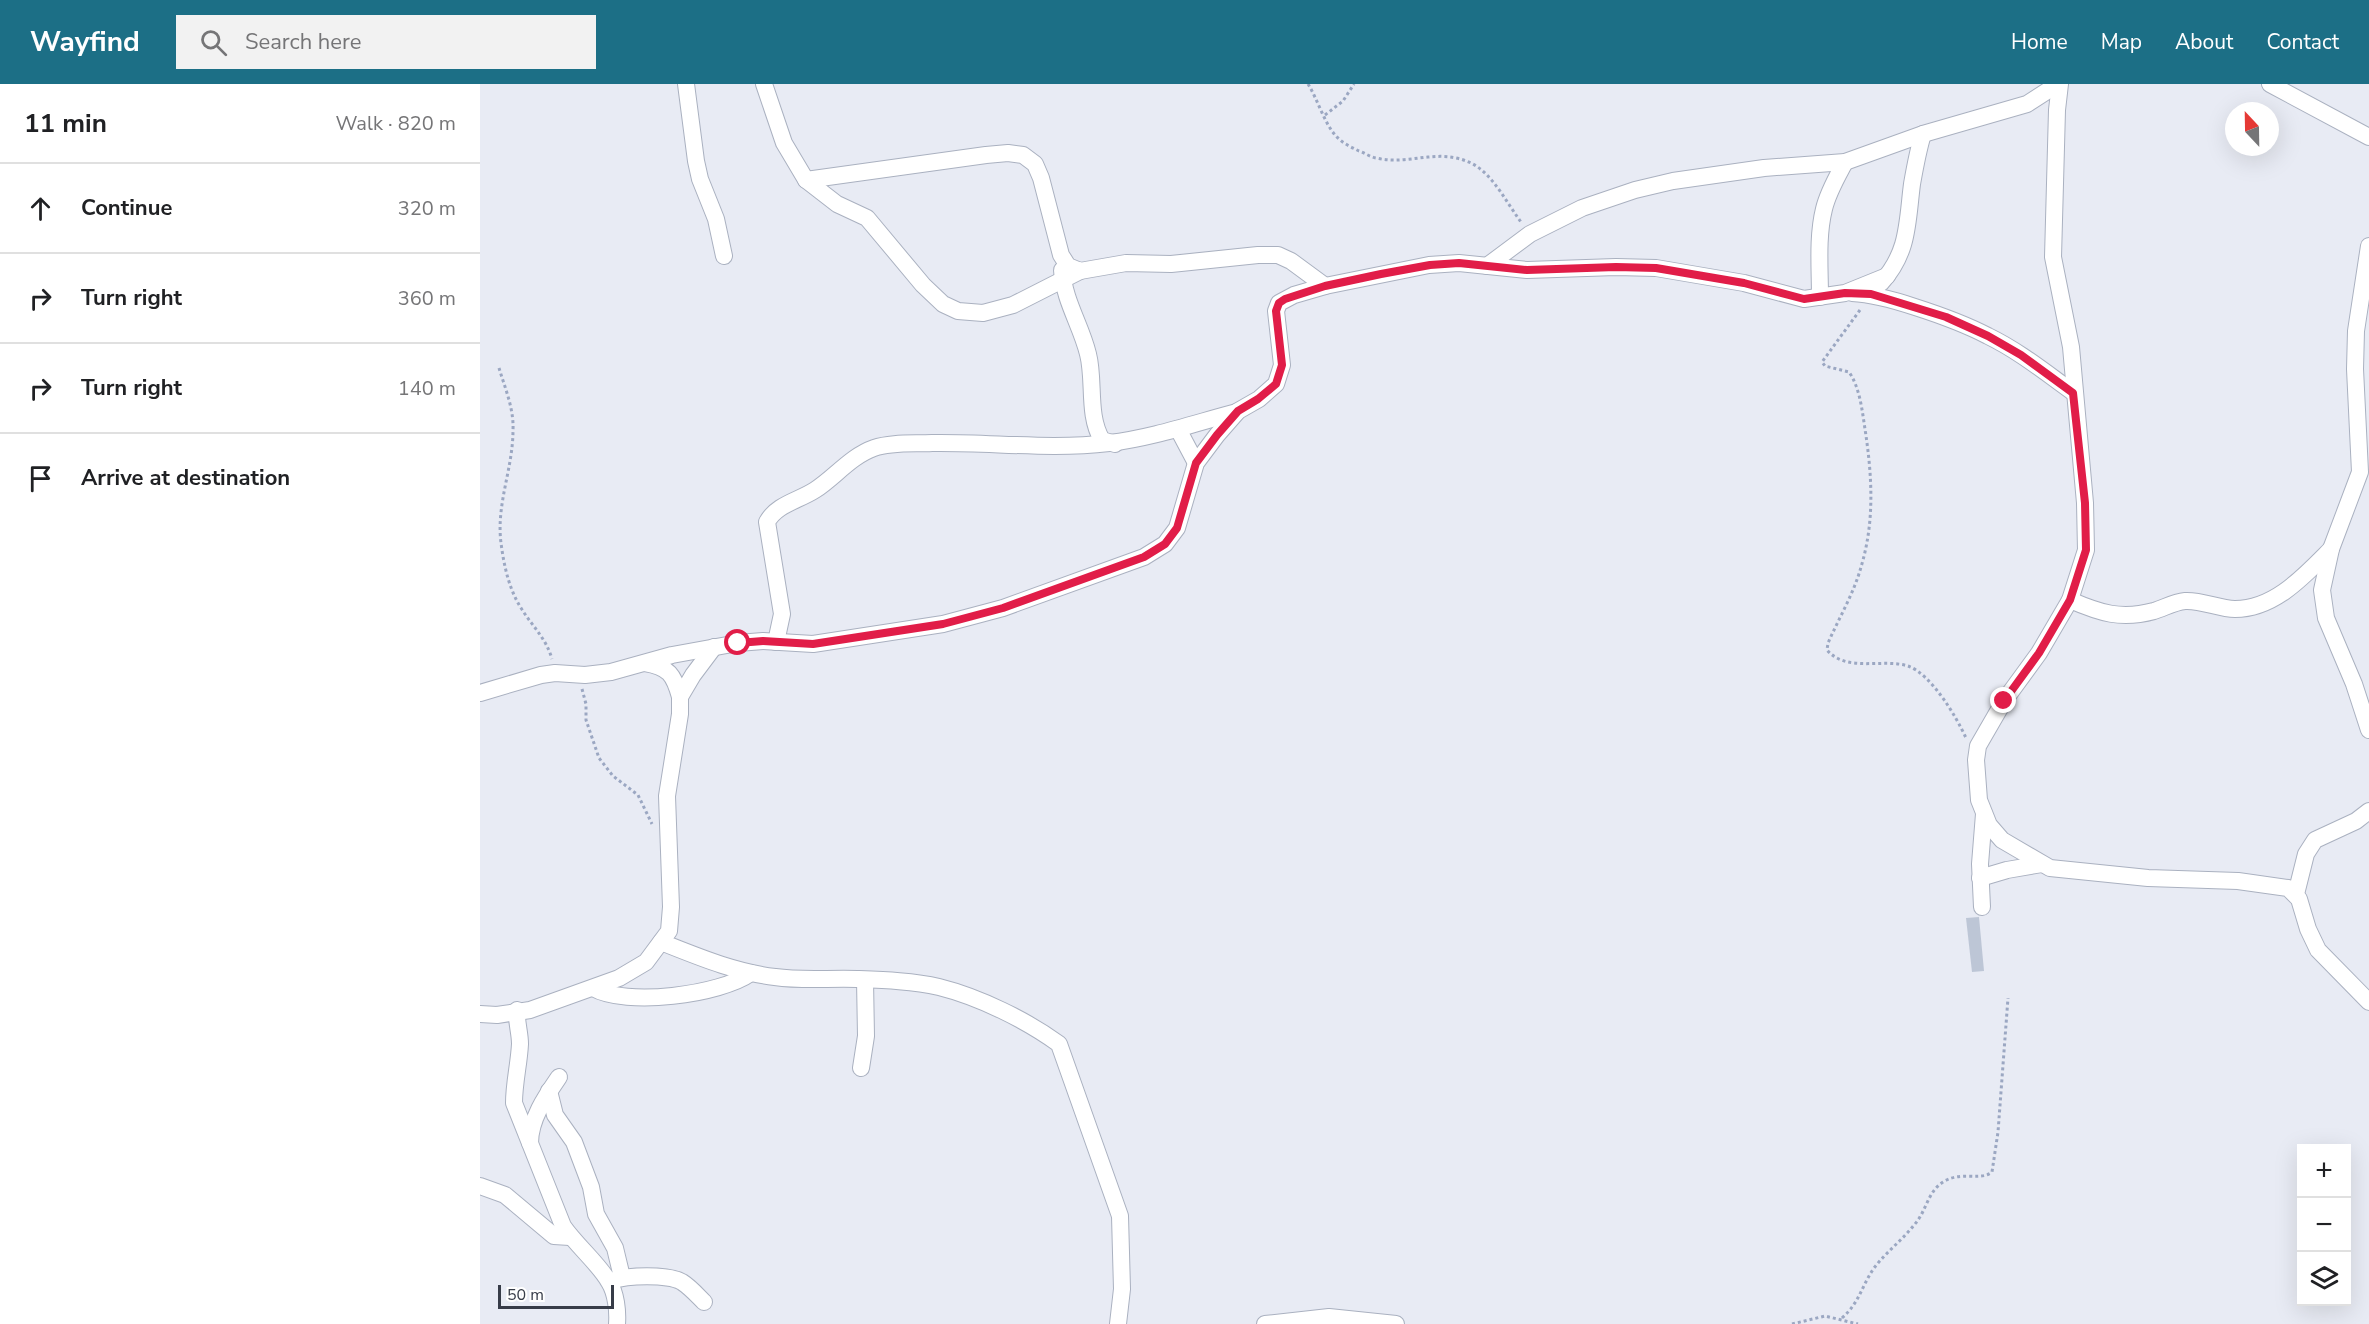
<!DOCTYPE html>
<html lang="en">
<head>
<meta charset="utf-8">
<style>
  body { margin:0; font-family:"Nunito Sans",sans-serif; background:#f2f2f2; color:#202124 }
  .controls { position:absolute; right:18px; bottom:18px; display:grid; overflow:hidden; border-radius:0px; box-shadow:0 6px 24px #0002 }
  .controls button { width:54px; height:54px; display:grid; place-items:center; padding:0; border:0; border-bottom:2px solid #e0e0e0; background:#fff; color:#202124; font:30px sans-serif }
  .compass { position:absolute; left:1745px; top:18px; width:54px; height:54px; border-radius:50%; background:#fff; box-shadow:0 6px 24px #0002; rotate:338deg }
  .scale { position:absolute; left:18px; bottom:15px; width:116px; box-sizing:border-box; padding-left:6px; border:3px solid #373c48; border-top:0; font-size:16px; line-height:21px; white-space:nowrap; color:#373c48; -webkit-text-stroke:4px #fff; paint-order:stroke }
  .stop { position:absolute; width:18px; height:18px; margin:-14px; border:4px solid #e11d48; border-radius:50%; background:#fff }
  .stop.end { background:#e11d48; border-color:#fff; box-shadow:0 2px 6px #0008 }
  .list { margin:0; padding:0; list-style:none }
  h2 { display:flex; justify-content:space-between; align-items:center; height:78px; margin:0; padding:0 24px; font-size:26px }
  h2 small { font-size:20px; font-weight:400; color:#757577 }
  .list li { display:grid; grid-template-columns:39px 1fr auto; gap:18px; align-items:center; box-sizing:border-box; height:90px; padding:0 24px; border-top:2px solid #e0e0e0 }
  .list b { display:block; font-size:22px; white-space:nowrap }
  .list em { font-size:20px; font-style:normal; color:#757577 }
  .icon { flex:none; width:33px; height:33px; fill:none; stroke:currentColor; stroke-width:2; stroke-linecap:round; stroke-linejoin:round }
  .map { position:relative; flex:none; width:1889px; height:1240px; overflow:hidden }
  header { display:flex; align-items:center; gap:36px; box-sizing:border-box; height:84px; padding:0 30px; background:#1c6f86; color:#fff }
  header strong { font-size:28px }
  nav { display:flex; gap:33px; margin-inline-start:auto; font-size:21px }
  .search { width:420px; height:54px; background:#f2f2f2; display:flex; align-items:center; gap:15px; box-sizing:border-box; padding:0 21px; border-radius:0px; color:#757577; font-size:22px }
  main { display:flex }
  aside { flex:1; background:#fff }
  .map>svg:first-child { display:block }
  .building { fill:#bdc6d6 }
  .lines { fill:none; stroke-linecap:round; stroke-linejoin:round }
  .minor-casing { stroke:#aab1c0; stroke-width:18 }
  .path { stroke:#9ba7c2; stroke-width:3; stroke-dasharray:3 3; stroke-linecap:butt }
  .minor { stroke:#fff; stroke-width:16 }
  .route { stroke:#e11d48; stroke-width:8 }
</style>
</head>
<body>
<header>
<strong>Wayfind</strong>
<div class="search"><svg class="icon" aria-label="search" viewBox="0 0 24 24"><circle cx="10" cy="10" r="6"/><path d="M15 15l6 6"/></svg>Search here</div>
<nav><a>Home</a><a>Map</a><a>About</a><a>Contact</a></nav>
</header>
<main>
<aside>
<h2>11 min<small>Walk · 820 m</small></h2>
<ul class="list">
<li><svg class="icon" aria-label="ahead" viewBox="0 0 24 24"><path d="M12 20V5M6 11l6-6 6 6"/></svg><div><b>Continue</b></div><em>320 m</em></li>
<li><svg class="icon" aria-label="right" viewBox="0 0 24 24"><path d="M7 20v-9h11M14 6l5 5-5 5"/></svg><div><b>Turn right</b></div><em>360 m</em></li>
<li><svg class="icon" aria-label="right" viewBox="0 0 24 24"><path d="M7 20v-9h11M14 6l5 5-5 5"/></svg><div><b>Turn right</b></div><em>140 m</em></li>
<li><svg class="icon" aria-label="arrive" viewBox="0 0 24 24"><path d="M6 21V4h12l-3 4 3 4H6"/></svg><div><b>Arrive at destination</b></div></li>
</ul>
</aside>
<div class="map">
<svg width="1889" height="1240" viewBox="0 0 1889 1240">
  <rect width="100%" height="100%" fill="#e8ebf4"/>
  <polygon class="building" points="1499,833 1504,887 1492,888 1486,834"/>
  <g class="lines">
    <g class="minor-casing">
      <g id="minor">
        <polyline points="206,0 216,77 220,95 236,135 244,172"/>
        <polyline points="284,0 304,59 326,96 357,120 387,134 443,201 463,220 478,227 503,229 533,221 600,187"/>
        <polyline points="1580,0 1577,26 1573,173 1591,263 1605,419 1606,466 1590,516 1559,569 1524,617 1498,662 1496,676 1499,716 1509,741 1522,756 1570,784 1668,794 1758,797 1808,804 1819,815 1828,845 1838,866 1889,918"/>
        <polyline points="1790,0 1889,53"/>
        <polyline points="326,96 506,71 528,69 543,71 555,80 561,94 581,171 588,182 600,187 646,179 691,180 778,171 798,171 811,177 845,202"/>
        <polyline points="1889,162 1876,247 1875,285 1880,388 1851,465 1842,506 1846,534 1874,600 1889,646"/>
        <polyline points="1007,182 1050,150 1102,124 1155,106 1193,97 1284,84 1365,78 1443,50 1547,20 1578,0"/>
        <path d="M582,186C584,217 601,241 608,270C615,297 607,331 622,356L635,360"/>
        <path d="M1401,199C1429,168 1427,139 1432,100C1435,83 1438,66 1443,50"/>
        <path d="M1372,209C1394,210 1414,216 1435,223C1460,231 1485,240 1508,252C1539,267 1566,289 1594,309"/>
        <path d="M1340,213C1340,185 1337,153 1344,125C1348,108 1357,93 1365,78"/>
        <polyline points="698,345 716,379"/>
        <path d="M1590,516C1620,529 1641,536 1674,527C1684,524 1694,518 1705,517C1722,516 1739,525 1755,525C1795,525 1825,491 1851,465"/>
        <path d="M296,558L302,530L287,438C297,420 318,417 335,406C354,394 371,372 394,364C411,358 434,360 452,359C511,358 571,366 629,359C672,354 715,339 757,328"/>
        <path d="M165,579C189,583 194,591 200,613"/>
        <polyline points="0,609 61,591 75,589 105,591 131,588 192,571 258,559 283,557 333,560 463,540 523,524 664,473 685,460 697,444 716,379 737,351 758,327 779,315 796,300 802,281 796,227 799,219 814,211 845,202 949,181 979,179 1047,186 1136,183 1176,184 1264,199 1324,215 1365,209 1407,192"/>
        <polyline points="1500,794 1527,786 1562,780"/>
        <polyline points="1816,810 1826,770 1835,756 1876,737 1889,727"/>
        <polyline points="1502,823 1500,780 1504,730"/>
        <path d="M181,858C219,873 254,888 295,893C322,897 349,894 377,895C403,896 433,897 459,903C499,913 546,936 579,960L640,1132L642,1205L638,1240"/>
        <path d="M113,904C146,923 240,911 271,889"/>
        <path d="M37,926C36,938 40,948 40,960C39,980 34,999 34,1019L83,1142C96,1161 120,1181 129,1198C136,1209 138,1227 137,1240"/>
        <polyline points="0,930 17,931 50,926 139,894 166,878 189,847 191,823 187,712 200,630 200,613 213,591 234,563"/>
        <polyline points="381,984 386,952 385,896"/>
        <polyline points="69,1007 75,1031 94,1058 111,1103 116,1130 135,1164 142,1193"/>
        <path d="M50,1059C50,1035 66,1012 79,993"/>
        <polyline points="0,1102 25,1111 74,1152 90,1153"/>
        <path d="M132,1197C146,1191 188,1190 202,1198C210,1203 217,1211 224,1218"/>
        <polyline points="785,1240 849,1233 916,1240"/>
      </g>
    </g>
    <g class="path">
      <path d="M828,0C838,16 844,39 856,52C862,59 871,63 879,67C885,69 890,73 896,74C930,82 957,63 991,79C1013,90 1026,118 1041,138"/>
      <polyline points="845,31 863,17 874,0"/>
      <path d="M1380,226L1342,278L1345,282L1369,288C1380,304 1382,326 1385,345C1392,391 1395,437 1381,483C1374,509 1359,534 1348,559L1347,566C1367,589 1402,574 1428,582C1451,590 1476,632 1486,654"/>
      <path d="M19,284C25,304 34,325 33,346C33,385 16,420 21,459C24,482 29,505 41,524C52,542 66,554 72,575"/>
      <polyline points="102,605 106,620 106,636 119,674 133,692 158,711 172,740"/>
      <path d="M1362,1234C1380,1218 1381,1203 1394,1184C1407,1167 1425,1154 1438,1136C1445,1126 1448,1113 1456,1104C1476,1083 1498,1099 1512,1088L1518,1048L1528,914"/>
      <polyline points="1312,1240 1345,1232 1378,1240"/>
    </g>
    <use href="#minor" class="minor"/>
  </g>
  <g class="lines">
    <polyline class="route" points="258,559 283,557 333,560 463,540 523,524 664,473 685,460 697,444 716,379 737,351 758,327 778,315 796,300 802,281 796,227 799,219 805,215 845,202 901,190 950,181 979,179 1047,186 1136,183 1176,184 1264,199 1324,215 1365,209 1391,210 1466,233 1508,252 1541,271 1593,309 1605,419 1606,466 1590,516 1559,569 1524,617"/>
  </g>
</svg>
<div class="controls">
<button>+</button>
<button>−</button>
<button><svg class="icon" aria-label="layers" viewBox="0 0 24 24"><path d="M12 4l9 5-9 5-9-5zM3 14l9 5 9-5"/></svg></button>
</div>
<svg class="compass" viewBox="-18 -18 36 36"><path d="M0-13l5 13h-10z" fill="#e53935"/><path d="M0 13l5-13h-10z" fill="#757577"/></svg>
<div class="scale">50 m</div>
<div class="stop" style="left:258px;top:559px"></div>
<div class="stop end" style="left:1524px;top:617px"></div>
</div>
</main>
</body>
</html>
